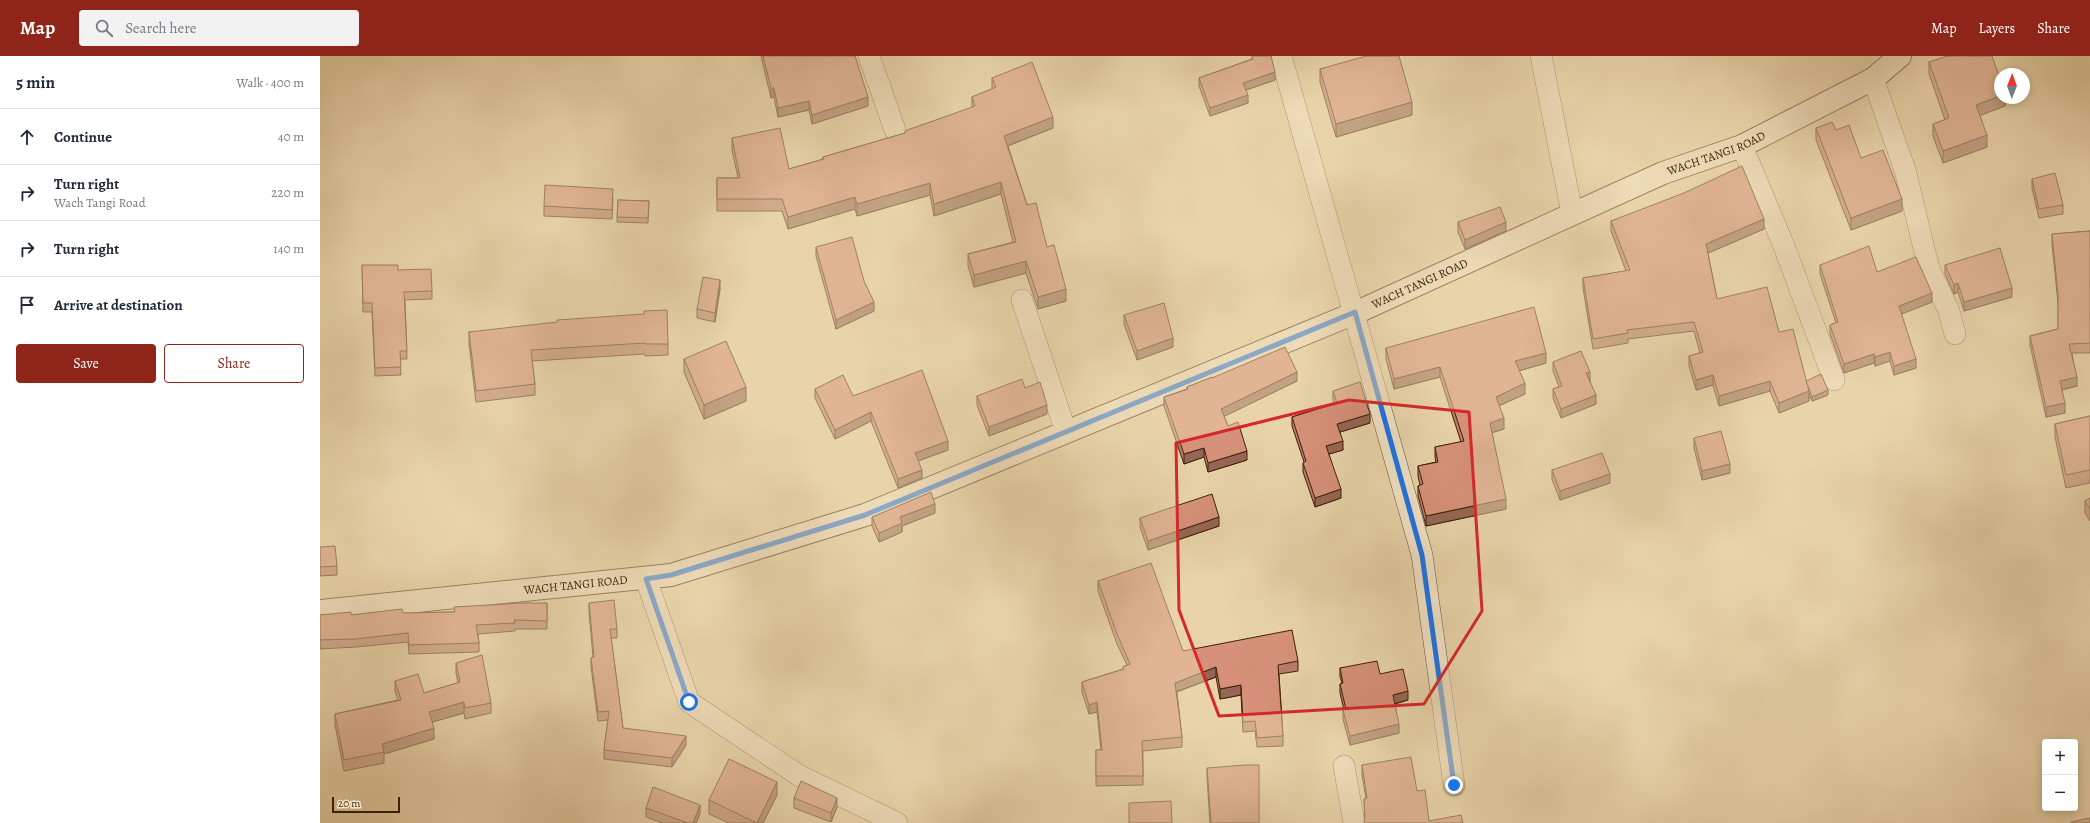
<!DOCTYPE html>
<html lang="en">
<head>
<meta charset="utf-8">
<style>
  body { margin:0; font-family:Alegreya,serif; background:#f2f2f3; color:#1f2937 }
  .controls { position:absolute; right:12px; bottom:12px; display:grid; overflow:hidden; border-radius:4px; box-shadow:0 2px 10px #0003 }
  .controls button { width:36px; height:36px; display:grid; place-items:center; padding:0; border:0; border-bottom:1px solid #e0e1e3; background:#fff; color:#1f2937; font:20px sans-serif }
  .compass { position:absolute; left:1674px; top:12px; width:36px; height:36px; border-radius:50%; background:#fff; box-shadow:0 2px 10px #0003; rotate:1deg }
  .scale { position:absolute; left:12px; bottom:10px; width:68px; box-sizing:border-box; padding-left:4px; border:2px solid #3e2108; border-top:0; font-size:11px; line-height:14px; white-space:nowrap; color:#3e2108; -webkit-text-stroke:3px #f1e3c7; paint-order:stroke }
  .stop { position:absolute; width:12px; height:12px; margin:-9px; border:3px solid #1a73e8; border-radius:50%; background:#fff }
  .stop.end { background:#1a73e8; border-color:#fff; box-shadow:0 1px 4px #0008 }
  .list { margin:0; padding:0; list-style:none }
  h2 { display:flex; justify-content:space-between; align-items:center; height:52px; margin:0; padding:0 16px; font-size:17px }
  h2 small { font-size:13px; font-weight:400; color:#747a83 }
  .list li { display:grid; grid-template-columns:26px 1fr auto; gap:12px; align-items:center; box-sizing:border-box; height:56px; padding:0 16px; border-top:1px solid #e0e1e3 }
  .list b { display:block; font-size:15px; white-space:nowrap }
  .list p { margin:0; font-size:13px; white-space:nowrap; color:#747a83 }
  .list em { font-size:13px; font-style:normal; color:#747a83 }
  .actions { display:flex; gap:8px; padding:12px 16px }
  .actions a { flex:1; padding:9px 0; border:1px solid #8f2418; border-radius:4px; text-align:center; font-size:14px; color:#8f2418 }
  .actions .main { background:#8f2418; color:#fff }
  .icon { flex:none; width:22px; height:22px; fill:none; stroke:currentColor; stroke-width:2; stroke-linecap:round; stroke-linejoin:round }
  .map { position:relative; flex:none; width:1770px; height:767px; overflow:hidden }
  header { display:flex; align-items:center; gap:24px; box-sizing:border-box; height:56px; padding:0 20px; background:#8f2418; color:#fff }
  header strong { font-size:19px }
  nav { display:flex; gap:22px; margin-inline-start:auto; font-size:14px }
  .search { width:280px; height:36px; background:#f2f2f3; display:flex; align-items:center; gap:10px; box-sizing:border-box; padding:0 14px; border-radius:4px; color:#747a83; font-size:15px }
  main { display:flex }
  aside { flex:1; background:#fff }
  .map>svg:first-child { display:block }
  .lines { fill:none; stroke-linecap:round; stroke-linejoin:round }
  .minor-casing { stroke:#694e30; stroke-width:22 }
  .secondary-casing { stroke:#3e2108; stroke-width:24 }
  .minor { stroke:#f1e3c7; stroke-width:21 }
  .secondary { stroke:#f1e3c7; stroke-width:22 }
  .wall { fill:#b97d69; stroke:#3e2108 }
  .shaded-wall { fill:#966655; stroke:#3e2108 }
  .building { fill:#d7917a; stroke:#3e2108 }
  .route { stroke:#1a73e8; stroke-width:5 }
  .marked { fill:none; stroke:#d62828; stroke-width:3; stroke-linejoin:round }
  .labels { text-anchor:middle; stroke-width:3; stroke-linejoin:round; paint-order:stroke }
  .street-label { font-size:12px; fill:#3e2108; stroke:#f1e3c7 }
</style>
</head>
<body>
<header>
<strong>Map</strong>
<div class="search"><svg class="icon" aria-label="search" viewBox="0 0 24 24"><circle cx="10" cy="10" r="6"/><path d="M15 15l6 6"/></svg>Search here</div>
<nav><a>Map</a><a>Layers</a><a>Share</a></nav>
</header>
<main>
<aside>
<h2>5 min<small>Walk · 400 m</small></h2>
<ul class="list">
<li><svg class="icon" aria-label="ahead" viewBox="0 0 24 24"><path d="M12 20V5M6 11l6-6 6 6"/></svg><div><b>Continue</b></div><em>40 m</em></li>
<li><svg class="icon" aria-label="right" viewBox="0 0 24 24"><path d="M7 20v-9h11M14 6l5 5-5 5"/></svg><div><b>Turn right</b><p>Wach Tangi Road</p></div><em>220 m</em></li>
<li><svg class="icon" aria-label="right" viewBox="0 0 24 24"><path d="M7 20v-9h11M14 6l5 5-5 5"/></svg><div><b>Turn right</b></div><em>140 m</em></li>
<li><svg class="icon" aria-label="arrive" viewBox="0 0 24 24"><path d="M6 21V4h12l-3 4 3 4H6"/></svg><div><b>Arrive at destination</b></div></li>
</ul>
<div class="actions"><a class="main">Save</a><a>Share</a></div>
</aside>
<div class="map">
<svg width="1770" height="767" viewBox="0 0 1770 767">
  <rect width="100%" height="100%" fill="#e9d4a9"/>
  <filter id="stains"><feTurbulence type="fractalNoise" baseFrequency=".005" numOctaves="4"/><feColorMatrix values="0 0 0 0 .2 0 0 0 0 .09 0 0 0 0 .02 0 0 0 .5 -.17"/></filter>
  <radialGradient id="worn" r=".72"><stop offset=".6" stop-color="#630" stop-opacity="0"/><stop offset="1" stop-color="#630" stop-opacity=".3"/></radialGradient>
  <g class="lines">
    <g class="minor-casing">
      <g id="minor">
        <polyline points="549,0 575,74"/>
        <polyline points="961,0 1102,499 1134,729"/>
        <polyline points="1221,0 1252,157"/>
        <polyline points="1553,23 1585,114 1609,213 1629,255 1635,278"/>
        <polyline points="1422,90 1464,190 1514,324"/>
        <polyline points="702,244 746,376"/>
        <polyline points="326,523 369,646 480,720 577,767"/>
        <polyline points="1024,710 1034,767"/>
      </g>
    </g>
    <g class="secondary-casing">
      <g id="secondary">
        <path id="s1" d="M0,555L351,519L545,459L1035,257L1343,117L1422,90L1553,23L1580,0"/>
      </g>
    </g>
    <use href="#minor" class="minor"/>
    <use href="#secondary" class="secondary"/>
  </g>
  <g class="wall">
    <polygon points="441,0 535,0 548,50 492,68 489,54 458,61 454,41 451,42"/>
    <polygon points="932,0 951,0 955,24 926,34 928,47 890,60 879,30 879,22 932,3"/>
    <polygon points="1079,1 1092,59 1016,81 1000,26 1000,13"/>
    <polygon points="1609,6 1685,42 1685,50 1660,59 1667,91 1623,107 1613,80 1613,68 1625,64 1609,18"/>
    <polygon points="672,22 733,72 688,90 707,149 727,191 746,245 718,253 706,217 654,231 648,210 648,198 693,186 681,138 614,160 610,139 537,160 535,153 468,173 462,155 397,155 397,122 418,122 412,94 412,82 469,113 503,103 503,101 585,77 585,75 652,52 652,41 672,33"/>
    <polygon points="1496,72 1516,74 1582,155 1531,174 1496,84"/>
    <polygon points="1712,123 1743,149 1743,158 1719,162 1712,132"/>
    <polygon points="293,142 292,163 224,160 224,150"/>
    <polygon points="298,144 329,145 328,167 297,166"/>
    <polygon points="1291,165 1444,173 1388,197 1397,243 1459,276 1486,325 1508,339 1492,345 1489,338 1489,345 1459,357 1450,335 1399,350 1393,329 1376,334 1369,310 1369,300 1380,297 1374,275 1308,283 1308,287 1273,293 1263,232 1263,222 1306,215 1291,175"/>
    <polygon points="1138,166 1186,175 1145,193 1138,176"/>
    <polygon points="1770,175 1770,297 1752,297 1757,330 1742,334 1745,357 1726,361 1710,289 1710,280 1738,273 1738,247 1732,188 1732,178"/>
    <polygon points="496,191 554,255 516,273 496,200"/>
    <polygon points="42,209 78,214 112,235 112,243 85,244 87,303 80,303 81,319 55,320 52,256 43,256"/>
    <polygon points="1500,209 1557,216 1612,246 1581,258 1596,312 1574,319 1570,305 1555,310 1554,307 1524,317 1510,278 1510,269 1516,267 1500,218"/>
    <polygon points="1625,209 1692,241 1644,255 1638,236 1634,238 1625,218"/>
    <polygon points="400,233 395,266 377,262 377,253"/>
    <polygon points="804,259 853,291 817,304 804,268"/>
    <polygon points="149,276 348,288 348,299 325,300 325,298 212,305 215,328 215,339 156,346 149,288"/>
    <polygon points="1066,292 1226,307 1199,315 1205,338 1179,350 1184,373 1172,377 1186,453 1106,470 1098,440 1098,430 1100,429 1098,420 1098,410 1116,406 1115,401 1115,391 1141,386 1120,321 1074,333 1066,303"/>
    <polygon points="364,303 426,345 384,363 364,316"/>
    <polygon points="1233,306 1270,324 1276,348 1241,362 1233,342 1233,333 1239,331 1233,315"/>
    <polygon points="892,322 977,325 904,360 908,370 927,404 888,416 884,401 864,408 844,350 844,341 867,333 867,331"/>
    <polygon points="705,332 727,358 669,380 657,349 657,340"/>
    <polygon points="495,333 533,340 628,394 598,405 602,422 578,432 551,365 515,383 495,342"/>
    <polygon points="1013,335 1050,367 1020,376 1023,394 1009,398 1021,442 995,451 983,416 983,407 984,406 972,370 972,361 1014,348 1013,344"/>
    <polygon points="1770,360 1770,427 1746,432 1735,381 1735,368"/>
    <polygon points="1374,382 1410,417 1382,424 1374,392"/>
    <polygon points="1232,414 1290,427 1240,444 1232,423"/>
    <polygon points="1770,442 1770,465 1765,457 1765,445"/>
    <polygon points="615,457 582,470 582,476 559,486 552,470 552,461"/>
    <polygon points="820,462 899,470 828,494 820,471"/>
    <polygon points="0,491 17,510 17,519 0,520"/>
    <polygon points="778,525 863,595 978,605 978,615 959,618 963,680 963,690 937,691 935,675 923,676 921,639 900,643 896,621 857,636 862,681 862,691 823,695 823,729 776,730 776,694 781,694 777,656 769,658 762,636 762,626 803,613 803,611 807,609 797,588 778,535"/>
    <polygon points="227,547 227,573 195,573 195,575 158,578 159,587 159,596 89,598 88,586 36,591 0,593 0,559 31,559 134,556"/>
    <polygon points="269,547 297,573 297,582 291,582 303,672 366,689 352,711 284,703 284,694 288,664 278,665 271,611 271,602 273,601 269,556"/>
    <polygon points="136,607 171,647 171,657 145,663 144,657 112,666 114,683 64,698 64,707 24,715 15,669 15,658 78,644 75,635 75,625 104,637 138,627 136,617"/>
    <polygon points="1020,612 1060,618 1088,644 1075,648 1079,677 1030,689 1023,663 1023,654 1024,654 1020,637 1020,628 1022,627 1020,621"/>
    <polygon points="1042,709 1097,735 1109,765 1045,764 1044,743 1046,743 1042,719"/>
    <polygon points="887,712 939,767 890,767 887,721"/>
    <polygon points="457,739 443,767 409,767 389,758 389,744"/>
    <polygon points="474,742 517,751 511,766 474,752"/>
    <polygon points="326,752 380,758 376,767 343,767 326,761"/>
  </g>
  <g class="shaded-wall">
    <polygon points="955,16 955,24 923,35 923,27"/>
    <polygon points="451,32 454,32 454,41 451,42"/>
    <polygon points="928,39 928,47 890,60 890,52"/>
    <polygon points="1680,40 1680,42 1685,42 1685,50 1656,61 1656,49"/>
    <polygon points="548,41 548,50 492,68 492,59"/>
    <polygon points="489,45 489,54 458,61 458,52"/>
    <polygon points="1092,46 1092,59 1016,81 1016,68"/>
    <polygon points="733,61 733,72 684,91 684,80"/>
    <polygon points="1667,79 1667,91 1623,107 1623,95"/>
    <polygon points="681,126 681,138 614,160 614,148"/>
    <polygon points="610,127 610,139 537,160 537,148"/>
    <polygon points="535,141 535,153 468,173 468,161"/>
    <polygon points="1582,143 1582,155 1531,174 1531,162"/>
    <polygon points="1444,163 1444,173 1386,198 1386,188"/>
    <polygon points="1186,166 1186,175 1145,193 1145,184"/>
    <polygon points="706,205 706,217 654,231 654,219"/>
    <polygon points="400,224 400,233 395,266 395,257"/>
    <polygon points="1638,227 1638,236 1634,238 1634,229"/>
    <polygon points="1692,232 1692,241 1644,255 1644,246"/>
    <polygon points="746,233 746,245 718,253 718,241"/>
    <polygon points="1612,237 1612,246 1579,259 1579,250"/>
    <polygon points="554,246 554,255 516,273 516,264"/>
    <polygon points="853,282 853,291 817,304 817,295"/>
    <polygon points="1570,296 1570,305 1555,310 1555,301"/>
    <polygon points="1226,297 1226,307 1195,316 1195,305"/>
    <polygon points="1554,298 1554,307 1524,317 1524,308"/>
    <polygon points="1596,303 1596,312 1574,319 1574,310"/>
    <polygon points="1120,311 1120,321 1074,333 1074,323"/>
    <polygon points="977,316 977,325 901,362 901,353"/>
    <polygon points="1270,316 1270,325 1266,317"/>
    <polygon points="1393,319 1393,329 1376,334 1376,324"/>
    <polygon points="1757,321 1757,330 1740,334 1740,325"/>
    <polygon points="1450,325 1450,335 1399,350 1399,340"/>
    <polygon points="1205,327 1205,338 1176,351 1176,341"/>
    <polygon points="426,331 426,345 384,363 384,349"/>
    <polygon points="1508,334 1508,339 1492,345 1492,341"/>
    <polygon points="1489,335 1489,345 1459,357 1459,347"/>
    <polygon points="1276,339 1276,348 1241,362 1241,353"/>
    <polygon points="1745,347 1745,357 1726,361 1726,351"/>
    <polygon points="727,349 727,358 669,380 669,371"/>
    <polygon points="551,356 551,365 515,383 515,374"/>
    <polygon points="1050,358 1050,367 1017,377 1017,368"/>
    <polygon points="1184,362 1184,373 1170,377 1170,367"/>
    <polygon points="628,385 628,394 595,406 595,397"/>
    <polygon points="1023,385 1023,394 1006,399 1006,390"/>
    <polygon points="884,392 884,401 864,408 864,398"/>
    <polygon points="927,395 927,404 888,416 888,407"/>
    <polygon points="1410,408 1410,417 1382,424 1382,415"/>
    <polygon points="602,414 602,422 578,432 578,423"/>
    <polygon points="1290,418 1290,427 1240,444 1240,435"/>
    <polygon points="1021,433 1021,442 995,451 995,442"/>
    <polygon points="1186,443 1186,453 1106,470 1106,460"/>
    <polygon points="615,448 615,457 582,470 582,476 559,486 559,477 580,461"/>
    <polygon points="899,461 899,470 828,494 828,485"/>
    <polygon points="896,611 896,621 855,636 855,627"/>
    <polygon points="921,629 921,639 900,643 900,633"/>
    <polygon points="1088,635 1088,644 1073,648 1073,639"/>
    <polygon points="144,646 144,657 109,667 109,656"/>
    <polygon points="777,646 777,656 769,658 769,649"/>
    <polygon points="1079,668 1079,677 1030,689 1030,680"/>
    <polygon points="114,672 114,683 64,698 62,688"/>
    <polygon points="366,680 366,689 352,711 352,702"/>
    <polygon points="457,726 457,739 443,767 437,767"/>
    <polygon points="517,742 517,751 511,766 511,757"/>
    <polygon points="380,749 380,758 376,767 373,767"/>
  </g>
  <g class="building">
    <polygon points="443,0 535,0 548,41 492,59 489,45 458,52 454,32 451,32"/>
    <polygon points="932,0 951,0 955,16 923,27 928,39 890,52 879,22 933,3"/>
    <polygon points="1046,0 1079,0 1092,46 1016,68 1000,13"/>
    <polygon points="1627,0 1672,0 1680,23 1680,40 1656,49 1667,79 1623,95 1613,68 1629,62 1609,6"/>
    <polygon points="712,6 733,61 684,80 707,149 716,147 727,191 734,189 746,233 718,241 706,205 654,219 648,198 696,186 681,126 614,148 610,127 537,148 535,141 468,161 462,143 397,143 397,122 420,122 412,82 460,72 469,113 504,103 503,101 585,77 585,75 655,50 652,41 676,31 672,22"/>
    <polygon points="1512,66 1516,74 1529,69 1541,102 1563,94 1582,143 1531,162 1496,72"/>
    <polygon points="1422,110 1444,163 1386,188 1397,243 1447,231 1459,276 1473,273 1489,335 1459,347 1450,325 1399,340 1393,319 1376,324 1369,300 1383,296 1374,266 1307,274 1308,277 1273,283 1263,222 1310,214 1291,165 1364,137"/>
    <polygon points="1735,117 1743,149 1719,153 1712,123"/>
    <polygon points="225,129 293,133 292,154 224,150"/>
    <polygon points="298,144 329,145 328,162 297,161"/>
    <polygon points="1180,151 1186,166 1145,184 1138,166"/>
    <polygon points="1770,175 1770,287 1749,288 1757,321 1740,325 1745,347 1726,351 1710,280 1738,273 1738,238 1732,178"/>
    <polygon points="532,181 544,225 554,246 516,264 496,191"/>
    <polygon points="1549,190 1557,216 1596,201 1612,237 1579,250 1596,303 1574,310 1570,296 1555,301 1554,298 1524,308 1510,269 1518,266 1500,209"/>
    <polygon points="1680,192 1692,232 1644,246 1638,227 1634,229 1625,209"/>
    <polygon points="42,209 78,209 78,214 111,213 112,235 84,236 87,295 80,295 81,311 55,312 52,247 43,247"/>
    <polygon points="383,221 400,224 395,257 377,253"/>
    <polygon points="844,247 853,282 817,295 804,259"/>
    <polygon points="1214,251 1226,297 1195,305 1205,327 1176,341 1184,362 1170,367 1186,443 1106,460 1098,430 1103,428 1098,410 1118,406 1115,391 1144,385 1120,311 1074,323 1066,292"/>
    <polygon points="347,254 348,288 325,288 325,287 211,294 215,328 156,335 149,276 237,266 237,264 324,258 324,255"/>
    <polygon points="406,285 426,331 384,349 364,303"/>
    <polygon points="965,291 977,316 901,353 908,370 918,366 927,395 888,407 884,392 864,398 844,341 868,333 867,331 892,321 892,322"/>
    <polygon points="1261,295 1270,316 1266,317 1276,339 1241,353 1233,333 1242,330 1233,306"/>
    <polygon points="602,314 628,385 595,397 602,414 578,423 551,356 515,374 495,333 523,319 533,340"/>
    <polygon points="1501,318 1508,334 1492,341 1488,330 1486,325"/>
    <polygon points="702,323 705,332 720,326 727,349 669,371 657,340"/>
    <polygon points="1040,326 1050,358 1017,368 1023,385 1006,390 1021,433 995,442 983,407 986,405 972,361 1017,347 1013,335"/>
    <polygon points="1770,360 1770,414 1746,419 1735,368"/>
    <polygon points="1401,375 1410,408 1382,415 1374,382"/>
    <polygon points="1282,397 1290,418 1240,435 1232,414"/>
    <polygon points="611,436 615,448 580,461 582,467 559,477 552,461"/>
    <polygon points="892,438 899,461 828,485 820,462"/>
    <polygon points="1770,442 1770,453 1765,445"/>
    <polygon points="15,490 17,510 0,511 0,491"/>
    <polygon points="831,507 863,595 972,574 978,605 958,609 963,680 937,682 935,665 923,666 921,629 900,633 896,611 855,627 862,681 822,685 823,720 776,720 776,694 782,694 777,646 769,649 762,626 804,613 803,611 810,608 797,578 778,525"/>
    <polygon points="294,544 297,573 290,573 303,672 366,680 352,702 284,694 289,655 278,656 271,602 274,601 269,547"/>
    <polygon points="202,547 227,547 227,565 194,564 195,567 156,569 159,587 89,589 88,577 36,583 0,584 0,559 31,556 31,559 82,553 83,557 135,556 134,551"/>
    <polygon points="162,599 171,647 145,652 144,646 109,656 114,672 62,688 64,696 24,704 15,658 81,644 75,625 98,618 104,637 140,626 136,607"/>
    <polygon points="1057,605 1060,618 1083,613 1088,635 1073,639 1079,668 1030,680 1023,654 1026,653 1020,628 1023,627 1020,612"/>
    <polygon points="1091,701 1097,735 1105,734 1109,765 1141,759 1143,767 1044,767 1045,761 1044,743 1047,742 1042,709"/>
    <polygon points="409,703 457,726 437,767 389,744"/>
    <polygon points="925,709 939,709 939,767 891,767 887,712"/>
    <polygon points="481,725 517,742 511,757 474,742"/>
    <polygon points="333,731 380,749 373,767 368,767 326,752"/>
    <polygon points="851,745 852,767 809,767 809,747"/>
    <polygon points="1770,762 1770,767 1751,767 1751,766"/>
  </g>
  <g class="lines">
    <polyline class="route" points="369,646 326,523 351,519 545,459 1035,256 1102,499 1134,729"/>
  </g>
  <path d="M0 0H1770V767H0ZM1029,344L1149,356L1162,555L1104,648L899,660L859,554L856,387Z" fill="#e9d4a9" fill-opacity=".55" fill-rule="evenodd"/>
  <path class="marked" d="M1029,344L1149,356L1162,555L1104,648L899,660L859,554L856,387Z"/>
  <g class="labels">
    <g class="street-label">
      <text dy="4" stroke="none"><textPath href="#s1" startOffset="1481">WACH TANGI ROAD</textPath></text>
      <text dy="4" stroke="none"><textPath href="#s1" startOffset="1157">WACH TANGI ROAD</textPath></text>
      <text dy="4" stroke="none"><textPath href="#s1" startOffset="257">WACH TANGI ROAD</textPath></text>
    </g>
  </g>
  <rect width="100%" height="100%" filter="url(#stains)"/>
  <rect width="100%" height="100%" fill="url(#worn)"/>
</svg>
<div class="controls">
<button>+</button>
<button>−</button>
</div>
<svg class="compass" viewBox="-18 -18 36 36"><path d="M0-13l5 13h-10z" fill="#e53935"/><path d="M0 13l5-13h-10z" fill="#747a83"/></svg>
<div class="scale">20 m</div>
<div class="stop" style="left:369px;top:646px"></div>
<div class="stop end" style="left:1134px;top:729px"></div>
</div>
</main>
</body>
</html>
